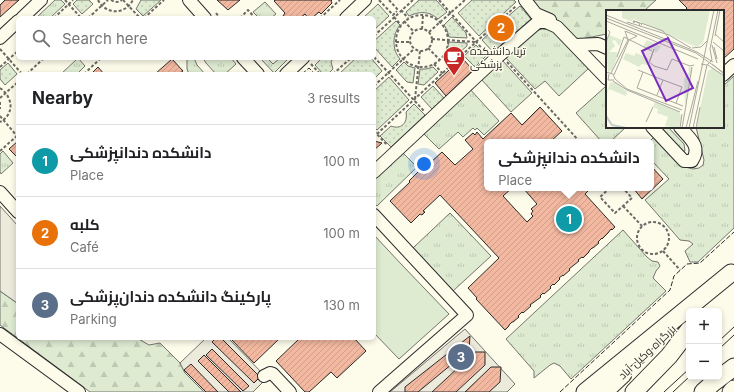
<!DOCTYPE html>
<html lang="en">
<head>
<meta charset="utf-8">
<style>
  body { margin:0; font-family:Inter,Cairo,sans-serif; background:#f2f2f2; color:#202124 }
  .controls { position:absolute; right:12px; bottom:12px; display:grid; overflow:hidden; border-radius:6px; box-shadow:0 2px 6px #0003 }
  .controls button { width:36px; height:36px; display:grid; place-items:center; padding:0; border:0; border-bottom:1px solid #e0e0e0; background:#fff; color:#202124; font:20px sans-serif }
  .you { position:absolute; left:424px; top:164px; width:14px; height:14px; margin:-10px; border:3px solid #fff; border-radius:50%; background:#1a73e8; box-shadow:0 0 0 6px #1a73e833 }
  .badge { display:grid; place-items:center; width:26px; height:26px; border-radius:50%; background:#7c3aed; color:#fff; font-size:13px; font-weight:700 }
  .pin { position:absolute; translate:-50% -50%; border:2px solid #fff; box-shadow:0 1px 4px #0006 }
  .popup { position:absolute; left:484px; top:139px; width:170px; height:52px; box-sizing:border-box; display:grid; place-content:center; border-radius:6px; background:#fff; filter:drop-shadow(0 1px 3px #0005); font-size:13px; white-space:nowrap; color:#757577 }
  .popup b { font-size:15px; color:#202124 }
  .popup::after { content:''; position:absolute; left:50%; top:100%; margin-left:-8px; border:8px solid transparent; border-top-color:#fff }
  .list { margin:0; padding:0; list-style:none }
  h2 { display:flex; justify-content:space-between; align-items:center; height:52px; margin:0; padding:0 16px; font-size:17px }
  h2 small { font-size:13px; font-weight:400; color:#757577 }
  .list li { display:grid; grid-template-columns:26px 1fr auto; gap:12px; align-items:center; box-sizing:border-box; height:72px; padding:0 16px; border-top:1px solid #e0e0e0 }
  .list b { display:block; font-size:15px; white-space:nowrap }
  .list p { margin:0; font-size:13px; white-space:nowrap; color:#757577 }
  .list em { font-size:13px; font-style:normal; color:#757577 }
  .icon { flex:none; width:22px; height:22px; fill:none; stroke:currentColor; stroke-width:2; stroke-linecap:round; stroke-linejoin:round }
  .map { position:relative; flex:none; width:734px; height:392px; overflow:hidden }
  .search { position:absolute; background:#fff; box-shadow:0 2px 6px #0003; left:16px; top:16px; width:360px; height:44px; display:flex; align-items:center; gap:10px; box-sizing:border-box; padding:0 14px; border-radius:6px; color:#757577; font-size:15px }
  .panel { position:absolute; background:#fff; box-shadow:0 2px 6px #0003; left:16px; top:72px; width:360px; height:268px; border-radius:6px }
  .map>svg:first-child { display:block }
  .grass { fill:url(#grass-tufts); stroke:#74746e }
  .forest { fill:url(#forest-firs); stroke:#74746e }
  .park { fill:#deebd1; stroke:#74746e }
  .garden { fill:url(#garden-dots); stroke:#74746e }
  .parking { fill:#eceadb; stroke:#74746e }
  .building { fill:url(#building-hatch); stroke:#2b2b2b }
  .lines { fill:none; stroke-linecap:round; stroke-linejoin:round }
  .minor-casing { stroke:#2b2b2b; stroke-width:14 }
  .highway-casing { stroke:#2b2b2b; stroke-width:19 }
  .path { stroke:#6a6964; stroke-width:2; stroke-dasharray:3 2; stroke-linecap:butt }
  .minor { stroke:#fdfbea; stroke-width:12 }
  .highway { stroke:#fdfbea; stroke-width:17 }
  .tram { stroke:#2b2b2b; stroke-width:1 }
  .fence { stroke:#2b2b2b; stroke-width:1; stroke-dasharray:5 2; stroke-linecap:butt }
  .labels { text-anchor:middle; stroke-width:3; stroke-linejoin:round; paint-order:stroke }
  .poi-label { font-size:11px; fill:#2b2b2b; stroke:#fdfbea; text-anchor:start }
  .street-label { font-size:11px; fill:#2b2b2b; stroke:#fdfbea }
  .inset-river { fill:none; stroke:#c7d0d0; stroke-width:2 }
  .inset-road { fill:none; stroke:#a9a89e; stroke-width:1 }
  .view { fill:#7b2cbf; fill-opacity:0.15; stroke:#7b2cbf; stroke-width:2 }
  .inset-edge { fill:none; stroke:#2b2b2b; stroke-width:2 }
</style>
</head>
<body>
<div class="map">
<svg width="734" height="392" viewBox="0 0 734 392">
  <defs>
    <pattern id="grass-tufts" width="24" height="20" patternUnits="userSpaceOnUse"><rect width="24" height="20" fill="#deebd1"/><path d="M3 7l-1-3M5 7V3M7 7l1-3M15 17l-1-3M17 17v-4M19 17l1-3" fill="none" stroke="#bfcab4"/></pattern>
    <pattern id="forest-firs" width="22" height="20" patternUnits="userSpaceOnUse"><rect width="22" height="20" fill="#deebd1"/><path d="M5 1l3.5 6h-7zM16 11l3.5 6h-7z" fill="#bfcab4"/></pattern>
    <pattern id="garden-dots" width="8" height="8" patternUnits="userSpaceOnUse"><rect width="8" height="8" fill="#deebd1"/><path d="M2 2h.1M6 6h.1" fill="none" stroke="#bfcab4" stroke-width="1.8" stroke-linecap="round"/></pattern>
    <pattern id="building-hatch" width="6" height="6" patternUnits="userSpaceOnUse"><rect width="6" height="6" fill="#f2b8a0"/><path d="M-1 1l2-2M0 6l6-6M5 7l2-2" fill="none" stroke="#d09e8a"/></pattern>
  </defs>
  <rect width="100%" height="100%" fill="#fdfbea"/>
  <g class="grass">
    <polygon points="55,0 61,0 65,4 50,18 36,18"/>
    <polygon points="265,2 276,14 271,18 259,18 253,12"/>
    <polygon points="542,29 551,30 556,32 589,68 559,96 545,81 535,89 506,58 535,31"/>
    <polygon points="78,58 85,66 77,74 61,74"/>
    <polygon points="187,58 194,58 197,65 205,74 189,74 187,69"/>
    <polygon points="203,58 231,58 236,64 225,74 216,74 206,63"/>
    <polygon points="260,58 267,58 273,64 280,58 287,58 288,59 274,73"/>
    <polygon points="502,60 532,93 511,112 481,79"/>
    <polygon points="734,76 734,228 698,262 690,262 685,251 693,244 689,241 680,240 645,200 669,179 651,160 651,142 649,142 655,136 685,167 693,169 699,168 703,165 704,160 696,127 723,127 723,86"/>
    <polygon points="605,87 607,89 607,127 626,127 610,142 602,142 576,113"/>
    <polygon points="469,88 499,121 484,135 477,128 475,130 473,128 463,137 458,132 439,149 422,132"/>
    <polygon points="658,127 668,127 684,144 685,151 682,153"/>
    <polygon points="3,151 13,163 1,174 0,172 0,154"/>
    <polygon points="401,151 417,167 377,206 374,203 374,178"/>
    <polygon points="450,213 491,256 453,291 413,248"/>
    <polygon points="623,230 647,257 652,261 658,262 660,266 656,271 653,278 666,291 571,379 560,366 554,363 550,365 534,378 534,371 506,339"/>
  </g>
  <g class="forest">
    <polygon points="533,0 656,0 644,11 607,11 607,34 576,40 553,16 540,13"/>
    <polygon points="0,291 17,303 18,302 18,338 137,338 149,345 160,343 180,363 185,373 204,392 90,392 0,325"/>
  </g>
  <polygon class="park" points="374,235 402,265 449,314 399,359 374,333"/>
  <g class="garden">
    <polygon points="77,0 89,0 93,4 82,14 73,4"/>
    <polygon points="141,0 161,0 143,16 136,9"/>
    <path d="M419,0H436L447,12L438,19C429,11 420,11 409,16L406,12Z"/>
    <polygon points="472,0 514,0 516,2 479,36 458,13"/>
    <polygon points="378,4 389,16 374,30 374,18 363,18"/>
    <path d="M520,6L531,19L493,52L482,40L491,32C498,37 506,33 508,24L506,18Z"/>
    <polygon points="452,17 466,33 467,38 449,37 447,30 444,25"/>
    <path d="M396,21L400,25C392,35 392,50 400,59L392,67L374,47V41Z"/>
    <polygon points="449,42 467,43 467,46 452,59 446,53"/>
    <polygon points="476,45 486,56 475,67 464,56"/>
    <polygon points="322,58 333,58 331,62 333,69 328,74 323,74 315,65"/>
    <polygon points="356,58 371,58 382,71 374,79 374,74 339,74"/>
    <polygon points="404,62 408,66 415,68 413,83 407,82 396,70"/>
    <polygon points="8,63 17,74 5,85 0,79 0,70"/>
    <polygon points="433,67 438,72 424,85 418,84 420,69 426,69"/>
    <polygon points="389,77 409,100 377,130 374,127 374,91"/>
    <polygon points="433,86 444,98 432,109 421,97"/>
    <path d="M414,104L425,115L391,147L380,136L391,126C401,130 408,123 406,112Z"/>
  </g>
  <g class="parking">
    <polygon points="0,206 18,226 18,302 17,303 0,291"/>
    <polygon points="465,329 515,384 507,392 390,392"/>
    <polygon points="206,338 228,338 267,378 253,392 204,392 185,373 180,363"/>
  </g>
  <g class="building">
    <polygon points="5,0 19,0 0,17 0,5"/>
    <polygon points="217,0 240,0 228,10"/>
    <polygon points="275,0 332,0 331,1 332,3 321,14 319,12 312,18 308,18 305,14 300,18 285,18 283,16 285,13 274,1"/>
    <polygon points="679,0 734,0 734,49 723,59 723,11 684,11 687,8"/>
    <polygon points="462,58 473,70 446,96 435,83"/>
    <polygon points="172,59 183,71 179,74 155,74"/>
    <polygon points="98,67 104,74 91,74"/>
    <polygon points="540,107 562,131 550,142 487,142 487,188 512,188 503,196 527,222 533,216 531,214 533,211 531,209 537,204 523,188 591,188 585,194 615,227 612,230 611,229 608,233 602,239 602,238 598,242 599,243 593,248 592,248 589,251 589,252 583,258 582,257 578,260 579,261 569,269 570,270 563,276 563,275 559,278 560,279 554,285 553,284 550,287 551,288 544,294 543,293 540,296 541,297 530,305 531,306 523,313 522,312 518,316 519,317 513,322 512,322 509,325 509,326 505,330 476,299 477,298 468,288 499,258 440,195 423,211 425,212 422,215 420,214 411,223 390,201 410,182 409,181 419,171 420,172 442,152 455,165 473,149 465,140 473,133 475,135 477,132 483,139 511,113 522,125"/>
    <polygon points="18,141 18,158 9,149"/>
    <polygon points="374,141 382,143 374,150"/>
    <polygon points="651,166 663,179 642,199 633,188 651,188"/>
    <polygon points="470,336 469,350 418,392 405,392 405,387"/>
    <polygon points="216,338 221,338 260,377 254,383 212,342"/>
    <polygon points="231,338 280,338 254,363 231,339"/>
    <polygon points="300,338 354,338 366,351 337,378 331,372 309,392 305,392 276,361"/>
    <polygon points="212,349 249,386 243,391 206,355"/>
    <polygon points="475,352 485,352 485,365 456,392 432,392"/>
    <polygon points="204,355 241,392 229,392 198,361"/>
    <polygon points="191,364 218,392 206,392 184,370"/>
    <polygon points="491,367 501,367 500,382 489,392 465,392"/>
  </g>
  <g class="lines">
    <g class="minor-casing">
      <g id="minor">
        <polyline points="189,0 205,18"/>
        <polyline points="525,0 536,14 550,20"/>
        <polyline points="22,18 41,0"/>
        <polyline points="346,18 365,0"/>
        <polyline points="0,38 18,21"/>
        <polyline points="575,45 598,44 607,48"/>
        <polyline points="243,58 258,74"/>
        <polyline points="286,74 303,58"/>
        <polyline points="723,75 734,65"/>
        <path d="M652,127L684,161H692C702,146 689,138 680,127"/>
        <polyline points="374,172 493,61 538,22 546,22 557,27 607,79"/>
        <polyline points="0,192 18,212"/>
        <polyline points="374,215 467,315 379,392"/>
        <polyline points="0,334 79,392"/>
        <polyline points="264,376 270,373 273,374 290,392"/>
      </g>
    </g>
    <g class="highway-casing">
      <g id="highway">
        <polyline points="585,392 731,273"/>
        <polyline points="604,392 623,374"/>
        <polyline points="634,392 669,356 689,330"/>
        <polyline points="703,392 713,383 734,367"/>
        <polyline points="731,392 734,389"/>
      </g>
    </g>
    <g class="path">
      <polyline points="65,0 81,18"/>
      <path d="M98,0C106,15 125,15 133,0"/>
      <path d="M111,0C114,2 118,3 122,0"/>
      <polyline points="123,0 140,18"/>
      <polyline points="379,0 393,15 396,12"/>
      <polyline points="389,0 398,10 396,12"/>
      <polyline points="439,0 486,53"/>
      <polyline points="401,10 408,18"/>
      <polyline points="216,13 220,18"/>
      <circle cx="422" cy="41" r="26"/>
      <polyline points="394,17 401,25"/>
      <polyline points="54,18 73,0"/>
      <polyline points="88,18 108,0"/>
      <polyline points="144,18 164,0"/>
      <polyline points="240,18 248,10 255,18"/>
      <polyline points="320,18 340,0"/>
      <polyline points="404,21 414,32"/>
      <polyline points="422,29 423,15"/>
      <circle cx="421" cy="40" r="11"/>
      <polyline points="429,32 465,0"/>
      <polyline points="374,36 413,0"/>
      <polyline points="432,39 476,42"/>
      <polyline points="396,42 410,42"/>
      <polyline points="428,48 440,60"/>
      <polyline points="0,49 22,74"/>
      <polyline points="444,54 453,63"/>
      <polyline points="374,57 424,111"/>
      <polyline points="507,62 580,142"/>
      <polyline points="311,64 320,74"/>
      <polyline points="434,64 443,74"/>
      <polyline points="0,67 18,51"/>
      <polyline points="27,74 44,58"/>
      <polyline points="84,74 101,58"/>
      <polyline points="333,74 351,58"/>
      <polyline points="374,86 414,49"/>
      <path d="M0,88C13,97 15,114 0,122"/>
      <polyline points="0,98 18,82"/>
      <polyline points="415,99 420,51"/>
      <polyline points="0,102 0,109"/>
      <polyline points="0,116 17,136"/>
      <polyline points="374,131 387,145"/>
      <polyline points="377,134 476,42 516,6"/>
      <polyline points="0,151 18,135"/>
      <polyline points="610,188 600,197 615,213 632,198 623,188"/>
      <polyline points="623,206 642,226"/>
      <circle cx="653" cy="238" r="16"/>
      <polyline points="663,251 680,270"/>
    </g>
    <use href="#minor" class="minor"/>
    <use href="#highway" class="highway"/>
    <g class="tram">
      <polyline points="719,341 734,327"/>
      <polyline points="719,349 734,335"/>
      <polyline points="664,392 689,369"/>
      <polyline points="673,392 689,377"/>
    </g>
    <g class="fence">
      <polyline points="302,74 309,68 315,74"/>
      <polyline points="560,392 670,290 674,276 687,264 700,263 734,232"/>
    </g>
  </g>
  <defs>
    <g id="cafe-pin" transform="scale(1.15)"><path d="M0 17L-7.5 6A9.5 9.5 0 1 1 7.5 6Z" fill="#c62828" stroke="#fdfbea"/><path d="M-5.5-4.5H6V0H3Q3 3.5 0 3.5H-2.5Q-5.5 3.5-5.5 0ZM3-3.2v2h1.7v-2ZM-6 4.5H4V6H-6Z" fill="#fff"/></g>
  </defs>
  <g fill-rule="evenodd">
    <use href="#cafe-pin" x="454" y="57"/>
  </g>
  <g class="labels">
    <g class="poi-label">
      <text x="470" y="55">تریا دانشکده<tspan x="470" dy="13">پزشکی</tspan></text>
    </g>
    <g class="street-label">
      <text transform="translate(647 352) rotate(-43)" y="4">بزرگراه وکیل آباد</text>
    </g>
  </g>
  <g transform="translate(606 10)">
    <rect width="118" height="118" fill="#fdfbea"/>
    <path d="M41,30L55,36L52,41L49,43L48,38L45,40L37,37ZM9,72L21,82L20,86L3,79L0,85L4,73Z" fill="#deebd1"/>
    <path d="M20,43L28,46L30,43L42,48L43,55L36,54L33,57L17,49ZM82,57L86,58L79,96L78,69L83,62ZM49,92L73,102L75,107L73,118L59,116L62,107L51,103L52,99L47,97Z" fill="#deebd1"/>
    <path d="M16,0H104L97,33L90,37L28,9L25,11L16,8ZM3,25L16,30L13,36L9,30L6,31L9,36L3,42H11V48L6,60L2,62L0,33Z" fill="#deebd1"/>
    <path d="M107,58L118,66V118H90L102,61Z" fill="#deebd1"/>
    <path class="inset-river" d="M0,106L6,115L20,118"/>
    <path class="inset-road" d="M0,5L91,42L107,52M0,8L90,43L118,63M0,11L92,49M21,12L63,25L85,38M35,13L57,21L62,27M34,16L33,13L28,11H27L28,13V11L34,13L36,15M109,24L118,32M109,26L114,0M0,32L4,22L2,20M107,32L118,41M106,35L111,53M108,37L111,49M86,38L95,37L101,31M11,47L18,27L46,41M44,51L48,39L43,52L48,56L61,60L66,49L84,56L88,55M95,54L101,55L106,50L104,39L112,0M106,54L118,64M102,55L118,66M32,60L57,70L51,85M0,62L7,64L9,69M5,63L22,30L19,21L31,26L23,30L8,65M3,64L2,70H8M9,69L21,79L76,100M57,70L76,77L70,93M7,71L21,80L74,102M31,78L77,96M31,78L37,62M79,101L86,57M40,112L47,97M74,118L76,104M76,118L79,101M80,118L92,71M83,118L108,0M87,118L101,55M90,118L94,97"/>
    <path class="view" d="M62,28L87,78L60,91L36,41Z"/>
    <rect width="118" height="118" class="inset-edge"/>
  </g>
</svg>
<div class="controls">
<button>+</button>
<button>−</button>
</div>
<div class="you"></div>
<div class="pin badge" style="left:569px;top:219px;background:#0f9aa8">1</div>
<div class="popup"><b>دانشکده دندانپزشکی</b>Place</div>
<div class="pin badge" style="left:501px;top:28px;background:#e8710a">2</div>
<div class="pin badge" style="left:461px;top:357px;background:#5c6f8a">3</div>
<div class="search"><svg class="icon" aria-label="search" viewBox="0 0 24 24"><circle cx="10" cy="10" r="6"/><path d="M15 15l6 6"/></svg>Search here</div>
<section class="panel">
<h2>Nearby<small>3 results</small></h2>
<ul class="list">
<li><span class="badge" style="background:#0f9aa8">1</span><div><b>دانشکده دندانپزشکی</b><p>Place</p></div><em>100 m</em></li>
<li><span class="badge" style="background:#e8710a">2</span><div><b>کلبه</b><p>Café</p></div><em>100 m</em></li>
<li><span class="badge" style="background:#5c6f8a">3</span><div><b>پارکینگ دانشکده دندان‌پزشکی</b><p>Parking</p></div><em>130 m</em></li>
</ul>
</section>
</div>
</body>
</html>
